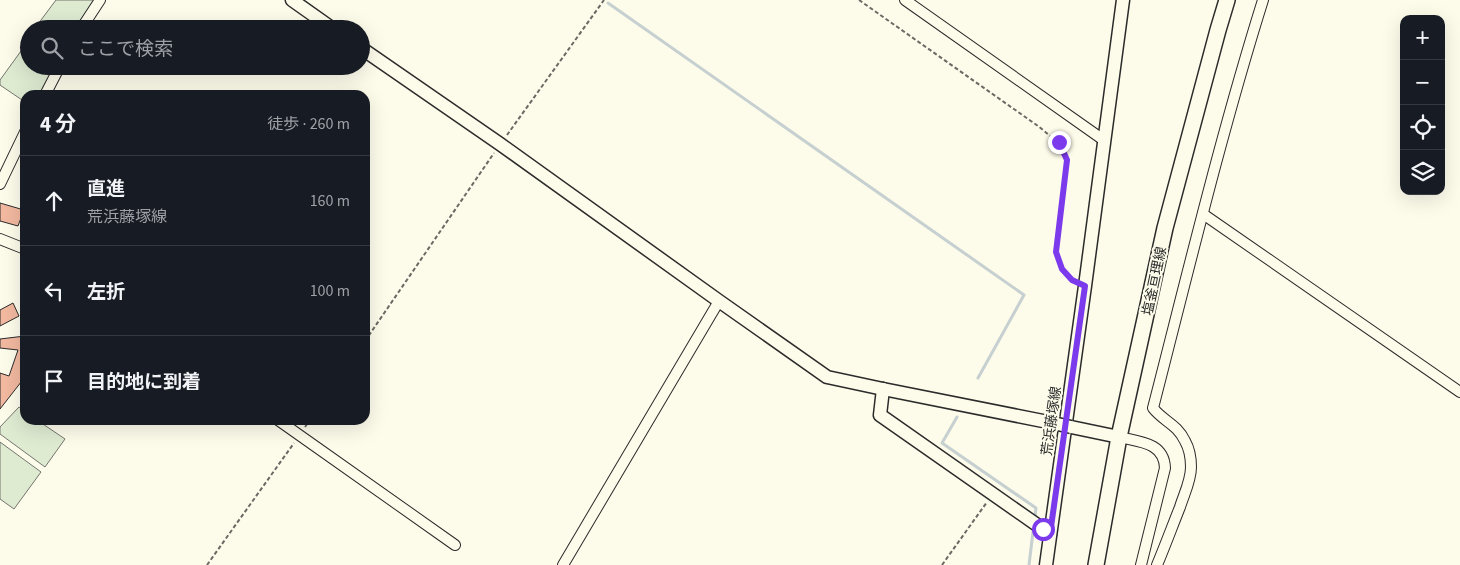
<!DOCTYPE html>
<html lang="ja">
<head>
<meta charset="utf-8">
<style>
  body { margin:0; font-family:"Source Sans 3","Noto Sans JP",sans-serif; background:#20242c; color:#f1f3f6 }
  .controls { position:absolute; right:15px; top:15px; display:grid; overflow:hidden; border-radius:10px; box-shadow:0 5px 20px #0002 }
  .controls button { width:45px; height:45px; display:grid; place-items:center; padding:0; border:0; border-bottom:1px solid #363941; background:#171b24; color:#f1f3f6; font:25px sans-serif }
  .stop { position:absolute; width:15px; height:15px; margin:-11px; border:4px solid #7c3aed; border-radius:50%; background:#fff }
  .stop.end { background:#7c3aed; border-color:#fff; box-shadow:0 1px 5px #0008 }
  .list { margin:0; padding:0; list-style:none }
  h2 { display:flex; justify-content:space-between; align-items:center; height:65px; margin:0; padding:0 20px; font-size:21px }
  h2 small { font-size:16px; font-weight:400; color:#9ea1a6 }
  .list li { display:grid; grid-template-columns:32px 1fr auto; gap:15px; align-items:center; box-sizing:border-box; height:90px; padding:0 20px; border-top:1px solid #363941 }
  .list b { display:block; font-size:19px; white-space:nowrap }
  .list p { margin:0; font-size:16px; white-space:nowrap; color:#9ea1a6 }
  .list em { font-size:16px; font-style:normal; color:#9ea1a6 }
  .icon { flex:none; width:28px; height:28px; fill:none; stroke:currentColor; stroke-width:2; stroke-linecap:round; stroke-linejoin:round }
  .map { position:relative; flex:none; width:1460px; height:565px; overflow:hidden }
  .search { position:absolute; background:#171b24; box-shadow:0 5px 20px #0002; left:20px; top:20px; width:350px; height:55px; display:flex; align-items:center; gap:12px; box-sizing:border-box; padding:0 18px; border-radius:28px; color:#9ea1a6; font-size:19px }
  .panel { position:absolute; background:#171b24; box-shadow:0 5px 20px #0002; left:20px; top:90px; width:350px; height:335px; border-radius:15px }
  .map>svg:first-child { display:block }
  .green { fill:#deebd1; stroke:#74746e }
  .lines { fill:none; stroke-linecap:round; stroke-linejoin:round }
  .stream { stroke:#c7d0d0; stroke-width:3 }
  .building { fill:#f2b8a0; stroke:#2b2b2b }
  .minor-casing { stroke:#2b2b2b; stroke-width:12 }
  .tertiary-casing { stroke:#2b2b2b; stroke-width:15 }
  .primary-casing { stroke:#2b2b2b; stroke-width:18 }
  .path { stroke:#6a6964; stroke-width:2; stroke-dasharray:4 2.5; stroke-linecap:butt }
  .minor { stroke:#fdfbea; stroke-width:10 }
  .tertiary { stroke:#fdfbea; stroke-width:12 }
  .primary { stroke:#fdfbea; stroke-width:15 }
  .tertiary-bridge-casing { stroke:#2b2b2b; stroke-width:15; stroke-linecap:butt }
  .tertiary-bridge { stroke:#fdfbea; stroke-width:12 }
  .route { stroke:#7c3aed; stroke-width:6 }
  .labels { text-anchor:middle; stroke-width:4; stroke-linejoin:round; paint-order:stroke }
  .street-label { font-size:14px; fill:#2b2b2b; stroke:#fdfbea }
</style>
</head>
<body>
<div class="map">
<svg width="1460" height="565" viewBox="0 0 1460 565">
  <rect width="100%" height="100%" fill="#fdfbea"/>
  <g class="green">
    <polygon points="56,0 105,0 91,21 79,29 37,29 35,28"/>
    <polygon points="29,40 29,66 61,66 46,95 25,95 25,102 0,85 0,80"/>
    <polygon points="19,407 25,411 25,420 37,420 65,439 45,467 0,434 0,427"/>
    <polygon points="0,442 41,472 14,509 0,499"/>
  </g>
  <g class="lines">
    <g class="stream">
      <polyline points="608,3 1024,295 978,378"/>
      <polyline points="957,417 942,443 1036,508 1035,516"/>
      <polyline points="1029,565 1033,532"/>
    </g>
  </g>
  <g class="building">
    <polygon points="0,203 24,210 18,226 0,221"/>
    <polygon points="13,303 19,316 0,326 0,310"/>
    <polygon points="25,336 25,377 0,409 0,373 9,376 18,350 0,348 0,339"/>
  </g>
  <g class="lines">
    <g class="minor-casing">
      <g id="minor">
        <polyline points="905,0 1105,141"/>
        <polyline points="81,29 100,0"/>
        <polyline points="45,95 60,66"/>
        <polyline points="0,184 25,132"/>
        <polyline points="1203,214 1460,392"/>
        <polyline points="0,239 25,249"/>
        <polyline points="278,420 455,545"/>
        <path d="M1119,437C1139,442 1164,442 1165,468L1141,565"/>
        <polyline points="563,565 719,301"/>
        <path d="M1157,565C1165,546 1172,527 1180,507C1184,494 1191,481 1191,467C1191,458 1189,448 1185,441C1177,424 1163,421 1153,408C1188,272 1221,134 1263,0"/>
      </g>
    </g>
    <g class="tertiary-casing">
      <g id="tertiary">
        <polyline points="292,0 333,29"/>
        <polyline points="361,48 500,144 719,301 827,377 883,389 1053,423"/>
        <polyline points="883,389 880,415 1050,534"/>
        <polyline points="1071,427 1119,437"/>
        <polyline points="1046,565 1085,286 1123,0"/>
      </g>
    </g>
    <g class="primary-casing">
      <polyline id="primary" points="1096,565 1119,437 1165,228 1218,30 1227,0"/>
    </g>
    <g class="path">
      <polyline points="859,0 1038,126 1059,143 1067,160 1056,252 1063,269 1074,281"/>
      <polyline points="507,135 604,0"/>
      <polyline points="365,341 494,153"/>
      <polyline points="305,427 310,420"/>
      <polyline points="207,565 294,443"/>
      <polyline points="942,565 987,502"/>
    </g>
    <use href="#minor" class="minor"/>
    <use href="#tertiary" class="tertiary"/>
    <use href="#primary" class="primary"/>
    <g class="tertiary-bridge-casing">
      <polyline id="tertiary-bridge" points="1053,423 1071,427"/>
    </g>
    <use href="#tertiary-bridge" class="tertiary-bridge"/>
  </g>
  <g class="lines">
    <polyline class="route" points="1043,529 1050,534 1085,286 1072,280 1062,269 1056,252 1067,160 1059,142"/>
  </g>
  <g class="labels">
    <g class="street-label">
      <text transform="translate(1154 281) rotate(-78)" y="5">塩釜亘理線</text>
      <text transform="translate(1051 421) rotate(-82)" y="5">荒浜藤塚線</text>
    </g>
  </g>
</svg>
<div class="controls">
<button>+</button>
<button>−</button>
<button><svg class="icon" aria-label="locate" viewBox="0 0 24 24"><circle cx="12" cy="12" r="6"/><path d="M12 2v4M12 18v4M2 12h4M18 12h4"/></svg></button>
<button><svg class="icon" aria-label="layers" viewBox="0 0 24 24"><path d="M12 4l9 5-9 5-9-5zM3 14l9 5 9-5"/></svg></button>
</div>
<div class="stop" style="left:1043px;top:529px"></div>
<div class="stop end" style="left:1059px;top:142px"></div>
<div class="search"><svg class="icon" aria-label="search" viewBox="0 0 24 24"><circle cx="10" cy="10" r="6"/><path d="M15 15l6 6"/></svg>ここで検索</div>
<section class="panel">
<h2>4 分<small>徒歩 · 260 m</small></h2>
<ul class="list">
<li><svg class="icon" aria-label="ahead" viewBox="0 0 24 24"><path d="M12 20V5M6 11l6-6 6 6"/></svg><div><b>直進</b><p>荒浜藤塚線</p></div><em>160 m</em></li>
<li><svg class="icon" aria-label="left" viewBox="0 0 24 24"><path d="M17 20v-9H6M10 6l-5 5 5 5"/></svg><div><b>左折</b></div><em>100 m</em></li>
<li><svg class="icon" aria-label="arrive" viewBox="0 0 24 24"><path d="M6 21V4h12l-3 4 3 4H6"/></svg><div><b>目的地に到着</b></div></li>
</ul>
</section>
</div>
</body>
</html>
